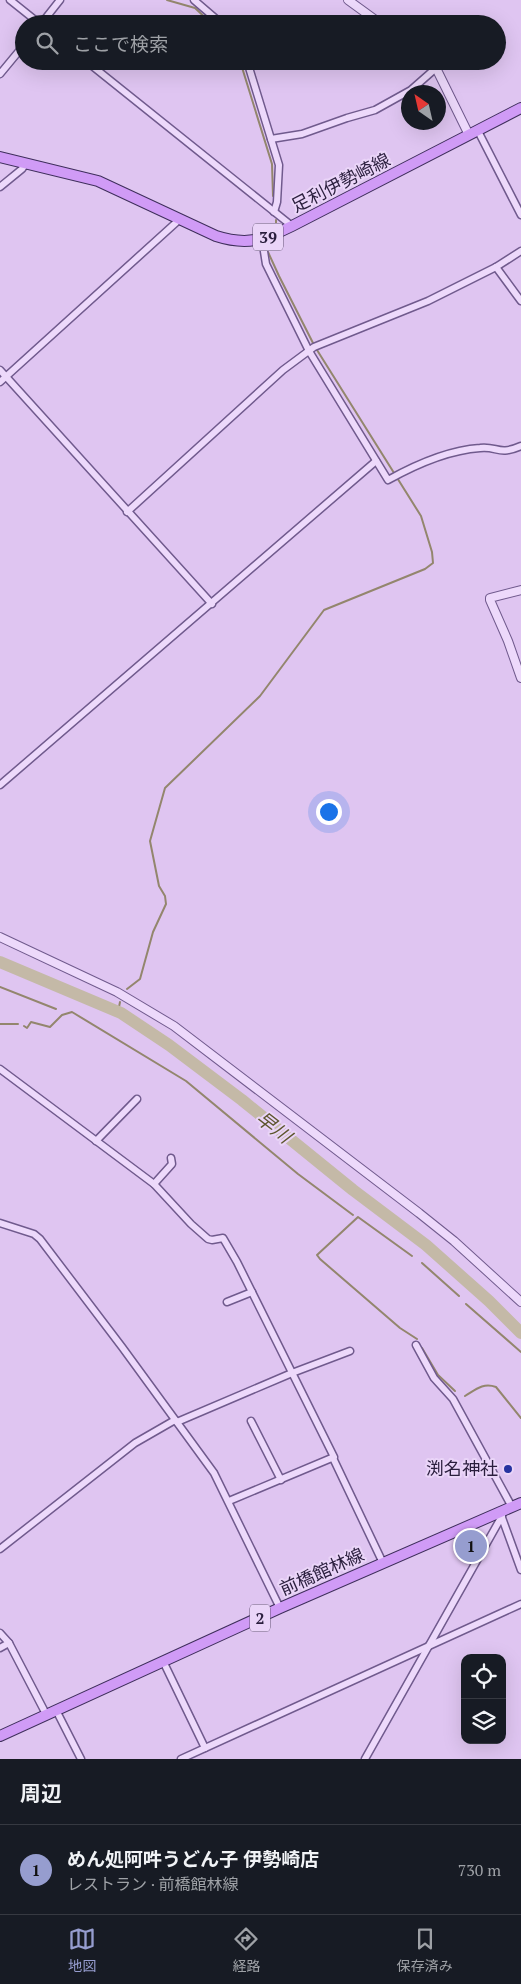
<!DOCTYPE html>
<html lang="ja">
<head>
<meta charset="utf-8">
<style>
  body { margin:0; font-family:"PT Serif","Noto Sans JP",serif; background:#242831; color:#f1f3f6 }
  .controls { position:absolute; right:15px; bottom:15px; display:grid; overflow:hidden; border-radius:10px; box-shadow:0 5px 20px #0002 }
  .controls button { width:45px; height:45px; display:grid; place-items:center; padding:0; border:0; border-bottom:1px solid #363941; background:#171b24; color:#f1f3f6; font:25px sans-serif }
  .compass { position:absolute; left:401px; top:85px; width:45px; height:45px; border-radius:50%; background:#171b24; box-shadow:0 5px 20px #0002; rotate:326deg }
  .you { position:absolute; left:328px; top:811px; width:18px; height:18px; margin:-12px; border:4px solid #fff; border-radius:50%; background:#1a73e8; box-shadow:0 0 0 8px #1a73e833 }
  .badge { display:grid; place-items:center; width:32px; height:32px; border-radius:50%; background:#969dcf; color:#111; font-size:16px; font-weight:700 }
  .pin { position:absolute; translate:-50% -50%; border:2px solid #fff; box-shadow:0 1px 5px #0006 }
  .list { margin:0; padding:0; list-style:none }
  h2 { display:flex; justify-content:space-between; align-items:center; height:65px; margin:0; padding:0 20px; font-size:21px }
  h2 small { font-size:16px; font-weight:400; color:#9ea1a6 }
  .list li { display:grid; grid-template-columns:32px 1fr auto; gap:15px; align-items:center; box-sizing:border-box; height:90px; padding:0 20px; border-top:1px solid #363941 }
  .list b { display:block; font-size:19px; white-space:nowrap }
  .list p { margin:0; font-size:16px; white-space:nowrap; color:#9ea1a6 }
  .list em { font-size:16px; font-style:normal; color:#9ea1a6 }
  .icon { flex:none; width:28px; height:28px; fill:none; stroke:currentColor; stroke-width:2; stroke-linecap:round; stroke-linejoin:round }
  .map { position:relative; flex:none; width:521px; height:1759px; overflow:hidden }
  .search { position:absolute; background:#171b24; box-shadow:0 5px 20px #0002; left:15px; right:15px; top:15px; height:55px; display:flex; align-items:center; gap:12px; box-sizing:border-box; padding:0 18px; border-radius:28px; color:#9ea1a6; font-size:19px }
  .sheet { height:155px; background:#171b24 }
  nav { display:flex; justify-content:space-around; align-items:center; box-sizing:border-box; height:70px; border-top:1px solid #363941; background:#171b24; font-size:14px; color:#9ea1a6 }
  nav a { display:grid; justify-items:center; gap:2px }
  nav .on { color:#969dcf }
  .map>svg:first-child { display:block }
  .lines { fill:none; stroke-linecap:round; stroke-linejoin:round }
  .stream { stroke:#93866d; stroke-width:2 }
  .river { stroke:#c4b9a7; stroke-width:12 }
  .minor-casing { stroke:#705a8d; stroke-width:9 }
  .tertiary-casing { stroke:#705a8d; stroke-width:10 }
  .primary-casing { stroke:#3e2e5b; stroke-width:12 }
  .minor { stroke:#edd9fb; stroke-width:6 }
  .tertiary { stroke:#edd9fb; stroke-width:8 }
  .primary { stroke:#d09bf6; stroke-width:10 }
  .poi-dot { fill:#2633a0; stroke:#ead5f8; stroke-width:2 }
  .labels { text-anchor:middle; stroke-width:4; stroke-linejoin:round; paint-order:stroke }
  .shield { fill:#ead5f8; stroke:#645575; stroke-width:1 }
  .shield-label { font-size:16px; font-weight:bold; fill:#2a1e3d }
  .street-label { font-size:18px; fill:#2a1e3d; stroke:#ead5f8 }
  .poi-label { font-size:18px; fill:#2a1e3d; stroke:#ead5f8; text-anchor:end }
  .water-label { font-size:19px; font-style:italic; fill:#5d552d; stroke:#ead5f8 }
</style>
</head>
<body>
<div class="map">
<svg width="521" height="1759" viewBox="0 0 521 1759">
  <rect width="100%" height="100%" fill="#dfc5f1"/>
  <g class="lines">
    <g class="stream">
      <polyline points="167,0 195,8 212,24"/>
      <polyline points="240,61 272,164 273,196"/>
      <polyline points="276,227 276,220"/>
      <polyline points="268,252 279,276 313,343"/>
      <polyline points="0,987 56,1009"/>
      <polyline points="127,989 140,979 153,932 166,904 165,896 159,886 150,841 165,788 260,696 324,610 425,569 433,563 432,552 421,516 317,350"/>
      <polyline points="118,1012 120,1002"/>
      <polyline points="0,1024 18,1024"/>
      <polyline points="24,1026 27,1028 31,1022 50,1027 62,1015 72,1012 186,1081 298,1174 353,1215"/>
      <polyline points="412,1256 358,1217 317,1255 320,1259 400,1328 417,1339"/>
      <polyline points="422,1263 459,1296"/>
      <polyline points="466,1304 521,1352"/>
      <polyline points="422,1348 438,1375 455,1391"/>
      <path d="M465,1396C475,1390 483,1382 496,1387L521,1418"/>
    </g>
    <polyline class="river" points="0,962 121,1013 169,1045 242,1100 353,1190 426,1245 489,1301 521,1333"/>
    <g class="minor-casing">
      <g id="minor">
        <polyline points="10,0 40,24"/>
        <polyline points="194,0 222,24"/>
        <polyline points="41,24 60,0"/>
        <polyline points="86,61 292,226"/>
        <polyline points="247,61 279,165 277,202 274,212"/>
        <polyline points="0,74 24,45"/>
        <polyline points="478,131 521,215"/>
        <polyline points="271,139 302,134 347,118 375,110 411,90 436,68"/>
        <polyline points="0,187 22,169 26,163"/>
        <path d="M262,239L266,264L309,351L388,480C415,465 449,450 480,448C498,446 498,456 521,446"/>
        <polyline points="496,267 521,301"/>
        <polyline points="0,370 212,604"/>
        <polyline points="0,382 180,219"/>
        <polyline points="127,512 283,370 314,347 428,301 496,267 521,251"/>
        <polyline points="0,785 376,461"/>
        <polyline points="0,1069 154,1184 191,1224 208,1239 212,1240 223,1238 237,1262 334,1457 229,1501"/>
        <polyline points="96,1141 137,1099"/>
        <polyline points="154,1184 172,1164 171,1158"/>
        <polyline points="0,1223 34,1234 40,1239 122,1347 214,1473 280,1608"/>
        <polyline points="227,1302 252,1292"/>
        <polyline points="416,1345 434,1378 453,1399 512,1507"/>
        <polyline points="251,1421 281,1480"/>
        <polyline points="177,1422 292,1373 350,1351"/>
        <polyline points="333,1458 383,1563"/>
        <polyline points="501,1515 521,1570"/>
        <polyline points="0,1549 135,1443 175,1420"/>
        <polyline points="0,1633 9,1643 46,1714"/>
        <polyline points="0,1648 9,1643"/>
        <polyline points="163,1661 205,1748"/>
        <polyline points="56,1710 81,1759"/>
        <polyline points="181,1759 521,1604"/>
        <polyline points="365,1759 502,1516"/>
      </g>
    </g>
    <g class="tertiary-casing">
      <g id="tertiary">
        <polyline points="348,0 381,24"/>
        <polyline points="429,61 436,68 469,135"/>
        <polyline points="521,590 490,598 490,600 508,641 521,678"/>
        <polyline points="0,937 117,992 174,1026 419,1213 454,1241 521,1302"/>
      </g>
    </g>
    <g class="primary-casing">
      <g id="primary">
        <path d="M0,157L98,181L216,236C247,246 264,240 292,226L521,108"/>
        <polyline points="0,1736 280,1608 521,1503"/>
      </g>
    </g>
    <use href="#minor" class="minor"/>
    <use href="#tertiary" class="tertiary"/>
    <use href="#primary" class="primary"/>
  </g>
  <circle class="poi-dot" cx="508" cy="1469" r="5"/>
  <g class="labels">
    <g class="shield">
      <rect x="253" y="223.5" width="30" height="27" rx="4"/>
      <rect x="250" y="1604.5" width="20" height="27" rx="4"/>
    </g>
    <g class="shield-label">
      <text x="268" y="243">39</text>
      <text x="260" y="1624">2</text>
    </g>
    <g class="street-label">
      <text transform="translate(341 183) rotate(-27)" y="6">足利伊勢崎線</text>
      <text transform="translate(322 1572) rotate(-24)" y="6">前橋館林線</text>
    </g>
    <g class="poi-label">
      <text x="498" y="1475">渕名神社</text>
    </g>
    <g class="water-label">
      <text transform="translate(274 1127) rotate(38)" y="7">早川</text>
    </g>
  </g>
</svg>
<div class="controls">
<button><svg class="icon" aria-label="locate" viewBox="0 0 24 24"><circle cx="12" cy="12" r="6"/><path d="M12 2v4M12 18v4M2 12h4M18 12h4"/></svg></button>
<button><svg class="icon" aria-label="layers" viewBox="0 0 24 24"><path d="M12 4l9 5-9 5-9-5zM3 14l9 5 9-5"/></svg></button>
</div>
<svg class="compass" viewBox="-18 -18 36 36"><path d="M0-13l5 13h-10z" fill="#e53935"/><path d="M0 13l5-13h-10z" fill="#9ea1a6"/></svg>
<div class="you"></div>
<div class="pin badge" style="left:471px;top:1546px">1</div>
<div class="search"><svg class="icon" aria-label="search" viewBox="0 0 24 24"><circle cx="10" cy="10" r="6"/><path d="M15 15l6 6"/></svg>ここで検索</div>
</div>
<section class="sheet">
<h2>周辺<small></small></h2>
<ul class="list">
<li><span class="badge">1</span><div><b>めん処阿吽うどん子 伊勢崎店</b><p>レストラン · 前橋館林線</p></div><em>730 m</em></li>
</ul>
</section>
<nav>
<a class="on"><svg class="icon" aria-label="map" viewBox="0 0 24 24"><path d="M3 6l6-2 6 2 6-2v14l-6 2-6-2-6 2zM9 4v14M15 6v14"/></svg>地図</a>
<a><svg class="icon" aria-label="directions" viewBox="0 0 24 24"><path d="M12 3l9 9-9 9-9-9zM9 14v-3h6M13 9l2 2-2 2"/></svg>経路</a>
<a><svg class="icon" aria-label="saved" viewBox="0 0 24 24"><path d="M7 4h10v16l-5-4-5 4z"/></svg>保存済み</a>
</nav>
</body>
</html>
